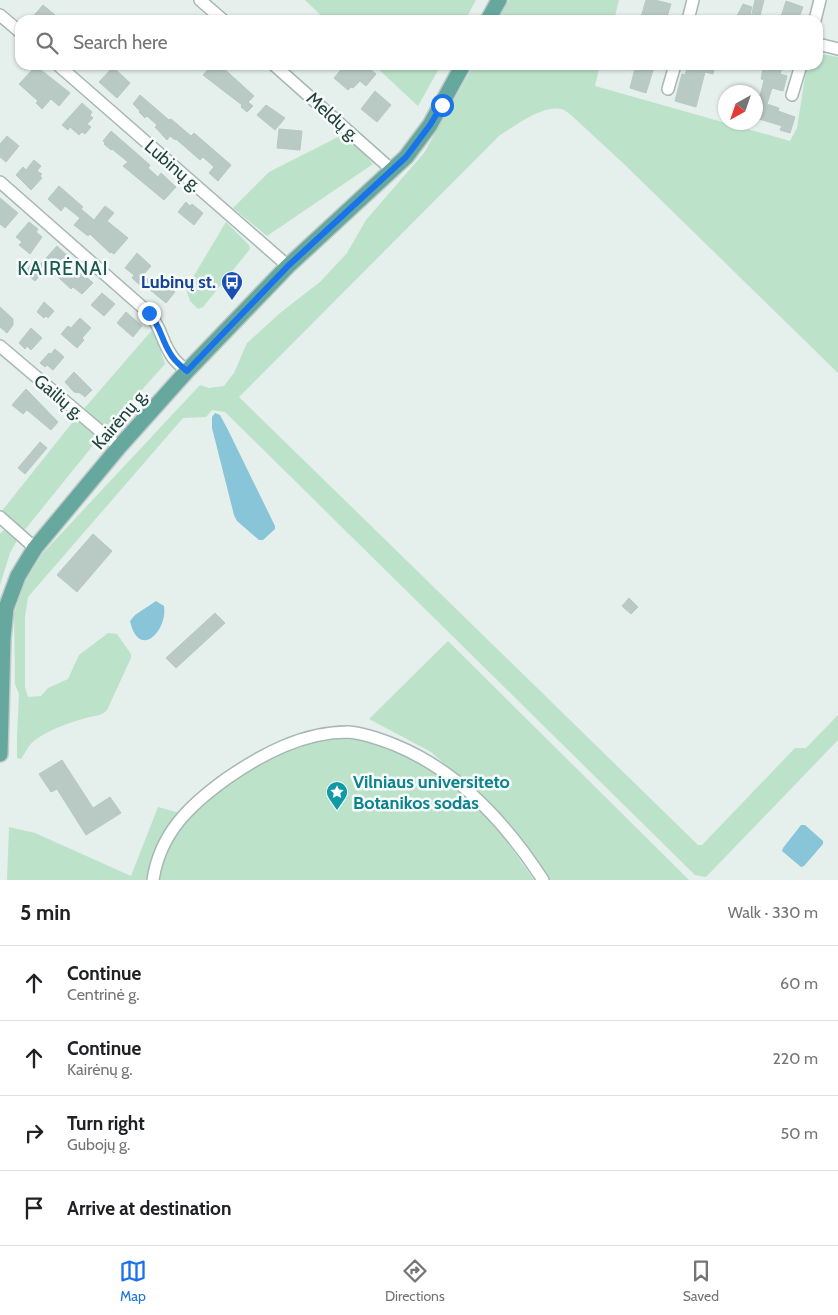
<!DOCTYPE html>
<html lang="en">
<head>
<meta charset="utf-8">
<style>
  body { margin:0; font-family:Cabin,sans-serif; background:#f2f2f2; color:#202124 }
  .compass { position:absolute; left:718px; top:85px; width:45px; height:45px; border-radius:50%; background:#fff; box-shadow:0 1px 4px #0004; rotate:220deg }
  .stop { position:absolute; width:15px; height:15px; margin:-11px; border:4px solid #1a73e8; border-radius:50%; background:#fff }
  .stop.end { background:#1a73e8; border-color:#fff; box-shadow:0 1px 5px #0008 }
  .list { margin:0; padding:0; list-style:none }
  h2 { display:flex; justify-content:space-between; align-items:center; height:65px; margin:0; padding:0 20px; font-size:21px }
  h2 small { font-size:16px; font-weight:400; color:#757577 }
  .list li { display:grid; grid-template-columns:32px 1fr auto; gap:15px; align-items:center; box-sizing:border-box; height:75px; padding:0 20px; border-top:1px solid #e0e0e0 }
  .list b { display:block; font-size:19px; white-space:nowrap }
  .list p { margin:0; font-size:16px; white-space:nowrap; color:#757577 }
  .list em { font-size:16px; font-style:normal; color:#757577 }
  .icon { flex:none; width:28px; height:28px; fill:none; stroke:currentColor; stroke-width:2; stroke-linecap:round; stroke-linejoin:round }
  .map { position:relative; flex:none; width:838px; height:880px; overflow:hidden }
  .search { position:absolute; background:#fff; box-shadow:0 1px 4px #0004; left:15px; right:15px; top:15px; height:55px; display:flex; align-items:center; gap:12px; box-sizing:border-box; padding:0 18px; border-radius:15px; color:#757577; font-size:19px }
  .sheet { height:365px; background:#fff }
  nav { display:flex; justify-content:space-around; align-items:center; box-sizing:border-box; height:70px; border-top:1px solid #e0e0e0; background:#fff; font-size:14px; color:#757577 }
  nav a { display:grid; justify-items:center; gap:2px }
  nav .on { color:#1a73e8 }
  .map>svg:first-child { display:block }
  .green { fill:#bce2c9 }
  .water { fill:#89c5d8 }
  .building { fill:#b9cac5; stroke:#b6c9c3 }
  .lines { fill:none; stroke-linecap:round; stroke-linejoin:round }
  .minor-casing { stroke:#a7b8b3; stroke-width:14 }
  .major-casing { stroke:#c1cac9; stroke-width:18 }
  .minor { stroke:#fff; stroke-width:11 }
  .major { stroke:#66a89d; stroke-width:15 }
  .route { stroke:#1a73e8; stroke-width:6 }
  .labels { text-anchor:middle; stroke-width:5; stroke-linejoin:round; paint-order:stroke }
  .street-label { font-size:18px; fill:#22433d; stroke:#f6fbf9 }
  .transit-label { font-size:18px; font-weight:bold; fill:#164399; stroke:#f6fbf9; text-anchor:end }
  .culture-label { font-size:18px; font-weight:bold; fill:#0d838f; stroke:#f6fbf9; text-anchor:start }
  .quarter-label { font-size:20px; letter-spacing:1px; fill:#1b574e; stroke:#f6fbf9 }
</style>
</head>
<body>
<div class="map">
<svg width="838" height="880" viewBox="0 0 838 880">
  <rect width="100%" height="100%" fill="#e5efeb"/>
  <g class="green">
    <polygon points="305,0 476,0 465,20 326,20"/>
    <polygon points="509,0 619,0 614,20 498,20"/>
    <path d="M818,54H821L838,57V373L624,164L571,115C568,113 564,109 561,109C542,105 515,126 500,135L239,397L698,845H702L795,748H806L838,715V740L706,877L695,875L225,412L212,410L206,417L183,418L28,597L25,617V687L28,697L41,696L48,688L68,679L79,655L108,633L117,634L131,654V658L107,710C101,716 98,715 90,717C73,721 40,732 29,746C26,750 24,755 21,759L17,758V736L19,694L15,684L14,614L25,582L43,553L200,385L209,388L224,386L234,373L247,343L280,313L320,282L347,253L366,220L424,153L474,65H600L595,86L790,141L797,128L807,65H818Z"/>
    <polygon points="374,65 441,65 418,106"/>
    <polygon points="346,133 373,164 267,236 233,208 269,172"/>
    <polygon points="226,222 249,245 250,249 203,307 198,309 190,301 186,289"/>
    <polygon points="153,329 165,364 106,430 82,411"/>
    <polygon points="76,418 99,438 23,532 1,512"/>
    <polygon points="4,530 17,540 10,553 0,585 0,534"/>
    <polygon points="448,641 689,880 547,880 494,808 431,752 369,719"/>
    <path d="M336,739L366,740L394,749L423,761L474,801L500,832L534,880H7L9,827L35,833L131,876L158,807L187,815C213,794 240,773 270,758C290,748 314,743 336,739Z"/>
  </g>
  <g class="water">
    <polygon points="215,413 220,415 229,432 275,526 275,529 263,540 259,540 237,521 234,515 212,428 212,417"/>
    <path d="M156,601L164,606C168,630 139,661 130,621L135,615Z"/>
    <polygon points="801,825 805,825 823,841 823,844 804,866 801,867 782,851 783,848"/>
  </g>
  <g class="building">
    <polygon points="646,0 655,0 671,4 666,20 650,20 641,17"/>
    <polygon points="755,0 764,0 760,16 752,13"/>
    <polygon points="786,1 803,7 798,20 780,20"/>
    <polygon points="743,4 752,7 750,14 759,16 757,20 749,20 737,16"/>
    <polygon points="43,5 55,15 51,20 30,20"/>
    <polygon points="212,65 220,65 254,96 248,102 253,106 247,112 241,107 242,105 203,75"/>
    <polygon points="345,65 365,65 376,74 366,86 360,81 353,88 351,87 348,90 334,78"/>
    <polygon points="636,65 653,70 646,93 630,88"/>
    <polygon points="688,65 715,65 713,74 705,72 696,107 675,101 682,74 685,75"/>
    <polygon points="769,65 782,68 780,74 787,76 783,91 772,88 767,104 779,108 778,111 795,117 790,133 780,130 782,126 756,118 756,104 758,95 760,96 764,80 761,79 763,69 768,71"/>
    <polygon points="36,66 70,93 59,106 51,99 42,109 36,103 38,101 19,84"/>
    <polygon points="113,67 130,83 117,98 99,82"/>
    <polygon points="375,91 391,105 377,122 361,109"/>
    <polygon points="140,95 169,120 171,119 191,136 194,133 231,165 218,181 209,173 214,167 203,157 200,160 176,139 175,140 170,136 167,140 155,127 157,125 147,116 145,118 139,112 140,111 133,104"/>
    <polygon points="82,103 92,112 90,115 93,118 87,124 91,127 85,134 82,132 79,135 70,127 68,130 62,125"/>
    <polygon points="266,105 285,118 275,130 257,115"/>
    <polygon points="279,129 302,131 300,150 277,148"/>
    <polygon points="111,131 150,165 148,168 158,177 161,173 176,187 164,200 123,166 128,162 112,149 111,150 104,144 105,143 103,141"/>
    <polygon points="7,136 19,146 6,162 0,157 0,144"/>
    <polygon points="34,160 41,166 37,171 42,174 40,176 42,178 31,190 16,175 23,167 26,170"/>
    <polygon points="59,186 83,207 81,209 94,220 105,206 114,213 107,221 128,238 114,254 111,252 110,253 90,234 88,236 74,225 80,218 65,206 61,211 48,199"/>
    <polygon points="0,198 18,213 5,228 0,224"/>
    <polygon points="186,202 190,206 192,204 203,213 194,225 178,212"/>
    <polygon points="29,222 38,229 36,232 42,237 30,254 19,245 22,242 16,237"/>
    <polygon points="57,246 72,260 70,262 93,283 82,294 73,287 71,289 47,267 35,281 24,272 32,264 37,268"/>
    <polygon points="137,253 151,266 143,275 156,286 160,280 175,292 166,303 143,284 141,286 132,278 134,275 125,268"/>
    <polygon points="102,293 115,304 104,316 91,305"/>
    <polygon points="44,302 54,311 48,318 46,316 44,318 37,312"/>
    <polygon points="0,307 13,319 13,325 7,333 0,327"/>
    <polygon points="126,312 142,326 133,337 117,323"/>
    <polygon points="80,318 91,328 82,338 84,340 77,348 61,334 68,326 71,328"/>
    <polygon points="31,328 42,338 31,350 27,346 25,349 19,343"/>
    <polygon points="55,349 64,357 53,370 47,365 45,367 40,363 49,353 51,354"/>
    <polygon points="74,372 92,390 85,397 80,393 74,392 65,382"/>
    <polygon points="26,389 58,422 51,430 27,410 23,414 12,405"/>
    <polygon points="40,442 47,448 25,474 18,468"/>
    <polygon points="93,534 112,551 77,592 57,575"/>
    <polygon points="629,598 638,607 631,614 622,606"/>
    <polygon points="215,613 225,623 176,668 166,658"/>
    <polygon points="62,760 93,808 110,797 121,813 86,835 57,789 51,792 39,774"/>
  </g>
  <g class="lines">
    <g class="minor-casing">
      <g id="minor">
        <polyline points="200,0 223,20"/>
        <polyline points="0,15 20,32"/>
        <polyline points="688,20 693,0"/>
        <polyline points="815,20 820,0"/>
        <polyline points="818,44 838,49"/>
        <polyline points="58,65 288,266"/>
        <polyline points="274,65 392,170"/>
        <polyline points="668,89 675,65"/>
        <polyline points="792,95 801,65"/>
        <path d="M0,182L149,313C161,327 161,339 170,353C174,361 181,366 187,371"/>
        <polyline points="0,346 119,447"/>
        <polyline points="0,517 35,548"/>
        <path d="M153,880C160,833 190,805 226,779C262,754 303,732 348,732C363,733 380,739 395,745C459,771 506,823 543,880"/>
      </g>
    </g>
    <g class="major-casing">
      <g id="major">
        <polyline points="488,20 499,0"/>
        <polyline points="0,754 3,638 6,608 18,576 35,548 119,447 187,371 288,266 406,157 430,125 463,65"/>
      </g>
    </g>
    <use href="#minor" class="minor"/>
    <use href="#major" class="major"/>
  </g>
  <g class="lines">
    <path class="route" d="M149,313C161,327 161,339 170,353C174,361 181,366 187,371L288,266L406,157L430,125L442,105"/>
  </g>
  <defs>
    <g id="bus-pin" transform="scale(1.125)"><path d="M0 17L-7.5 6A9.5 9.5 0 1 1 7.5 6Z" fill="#1a4fb4" stroke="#f6fbf9"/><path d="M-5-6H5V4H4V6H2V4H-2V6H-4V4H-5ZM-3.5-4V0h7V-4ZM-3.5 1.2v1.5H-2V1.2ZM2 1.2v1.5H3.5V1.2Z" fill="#fff"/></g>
    <g id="sight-pin" transform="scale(1.125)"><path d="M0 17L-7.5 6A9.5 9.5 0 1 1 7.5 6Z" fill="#0f9aa8" stroke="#f6fbf9"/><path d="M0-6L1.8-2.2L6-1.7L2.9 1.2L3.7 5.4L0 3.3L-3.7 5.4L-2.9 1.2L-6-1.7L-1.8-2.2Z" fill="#fff"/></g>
  </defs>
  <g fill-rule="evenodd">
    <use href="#bus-pin" x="232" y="282"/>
    <use href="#sight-pin" x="337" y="792"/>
  </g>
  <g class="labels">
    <g class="street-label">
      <text transform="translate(333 117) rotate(42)" y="6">Meldų g.</text>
      <text transform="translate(173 166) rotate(41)" y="6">Lubinų g.</text>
      <text transform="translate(59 397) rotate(40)" y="6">Gailių g.</text>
      <text transform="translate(120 419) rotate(-49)" y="6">Kairėnų g.</text>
    </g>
    <g class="transit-label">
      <text x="216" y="288">Lubinų st.</text>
    </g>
    <g class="culture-label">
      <text x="353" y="788">Vilniaus universiteto<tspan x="353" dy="21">Botanikos sodas</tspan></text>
    </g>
    <g class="quarter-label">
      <text x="63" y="275">KAIRĖNAI</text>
    </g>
  </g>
</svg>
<svg class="compass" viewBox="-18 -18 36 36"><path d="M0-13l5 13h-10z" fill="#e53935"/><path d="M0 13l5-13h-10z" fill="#757577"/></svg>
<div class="stop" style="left:442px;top:105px"></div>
<div class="stop end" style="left:149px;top:313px"></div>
<div class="search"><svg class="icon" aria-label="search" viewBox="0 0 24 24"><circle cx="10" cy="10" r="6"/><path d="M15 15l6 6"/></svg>Search here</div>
</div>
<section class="sheet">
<h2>5 min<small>Walk · 330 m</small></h2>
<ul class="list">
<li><svg class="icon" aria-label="ahead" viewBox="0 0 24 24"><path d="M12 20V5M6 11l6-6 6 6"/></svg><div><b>Continue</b><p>Centrinė g.</p></div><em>60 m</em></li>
<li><svg class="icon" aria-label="ahead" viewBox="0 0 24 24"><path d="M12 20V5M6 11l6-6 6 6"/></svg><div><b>Continue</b><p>Kairėnų g.</p></div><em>220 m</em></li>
<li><svg class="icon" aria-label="right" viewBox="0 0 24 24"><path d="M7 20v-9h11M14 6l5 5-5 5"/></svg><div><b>Turn right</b><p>Gubojų g.</p></div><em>50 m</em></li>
<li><svg class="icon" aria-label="arrive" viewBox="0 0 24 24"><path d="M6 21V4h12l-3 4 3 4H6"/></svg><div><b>Arrive at destination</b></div></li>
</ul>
</section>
<nav>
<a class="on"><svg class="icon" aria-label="map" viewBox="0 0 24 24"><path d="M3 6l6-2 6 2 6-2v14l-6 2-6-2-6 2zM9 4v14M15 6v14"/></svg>Map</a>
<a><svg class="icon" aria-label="directions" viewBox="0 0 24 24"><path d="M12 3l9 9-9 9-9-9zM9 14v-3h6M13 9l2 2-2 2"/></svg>Directions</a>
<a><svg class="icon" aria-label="saved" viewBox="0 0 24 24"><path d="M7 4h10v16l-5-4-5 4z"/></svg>Saved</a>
</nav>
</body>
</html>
